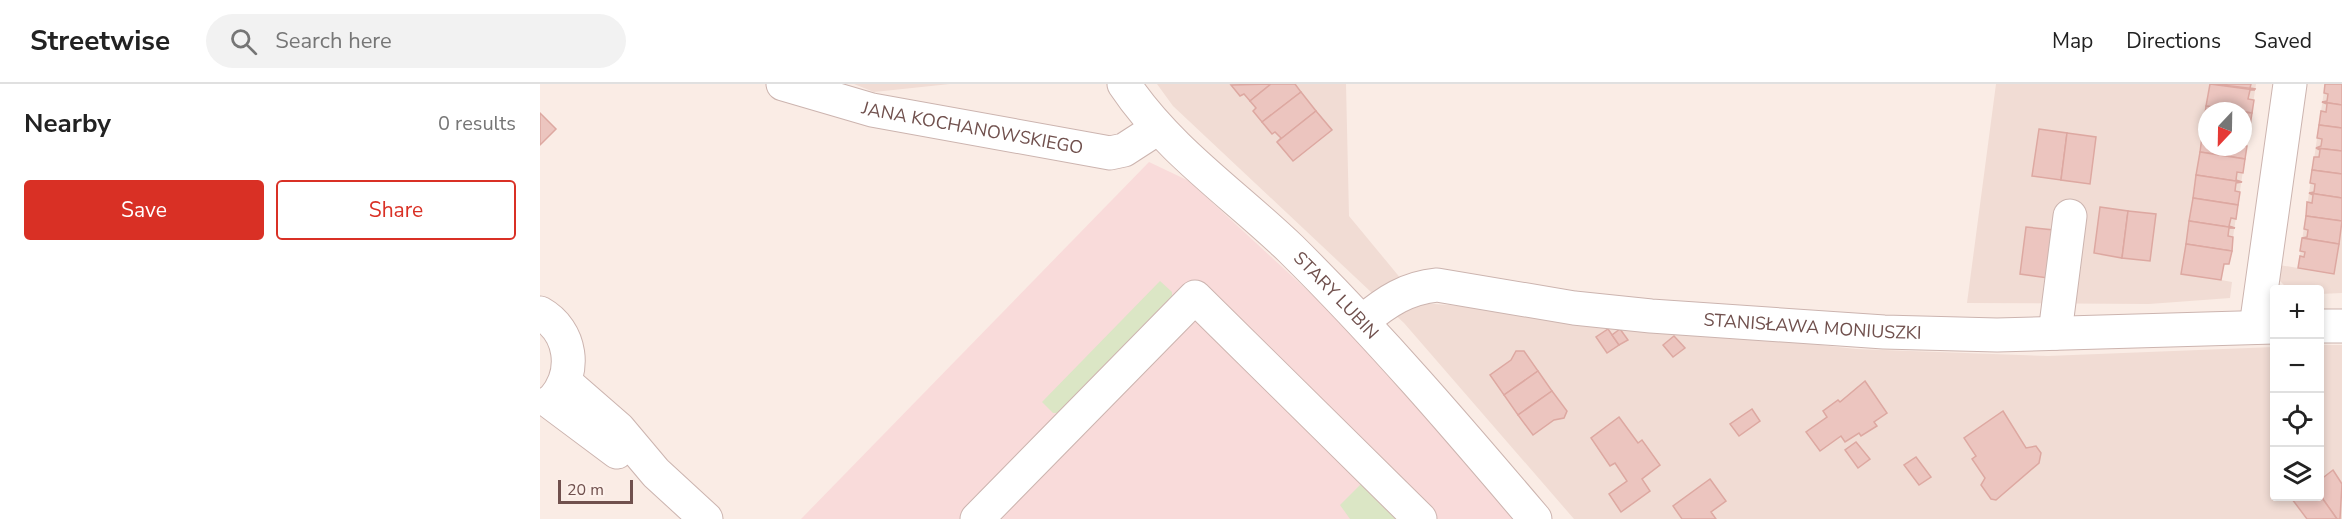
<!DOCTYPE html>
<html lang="en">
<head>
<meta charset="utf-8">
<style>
  body { margin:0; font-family:"Nunito Sans",sans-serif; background:#f2f2f2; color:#222 }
  .controls { position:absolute; right:18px; bottom:18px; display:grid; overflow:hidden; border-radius:6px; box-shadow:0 3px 9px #0003 }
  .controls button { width:54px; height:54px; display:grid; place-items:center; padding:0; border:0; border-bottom:2px solid #e0e0e0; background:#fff; color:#222; font:30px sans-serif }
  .compass { position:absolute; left:1658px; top:18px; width:54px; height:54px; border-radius:50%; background:#fff; box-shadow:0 3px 9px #0003; rotate:202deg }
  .scale { position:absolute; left:18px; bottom:15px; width:75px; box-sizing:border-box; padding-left:6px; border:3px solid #70504d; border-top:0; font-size:16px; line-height:21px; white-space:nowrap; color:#70504d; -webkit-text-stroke:4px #fdf1eb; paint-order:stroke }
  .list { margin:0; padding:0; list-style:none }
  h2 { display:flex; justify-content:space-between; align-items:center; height:78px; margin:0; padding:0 24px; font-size:26px }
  h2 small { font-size:20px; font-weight:400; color:#767676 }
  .actions { display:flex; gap:12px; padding:18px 24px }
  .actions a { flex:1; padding:14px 0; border:2px solid #d93025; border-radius:6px; text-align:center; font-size:21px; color:#d93025 }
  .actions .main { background:#d93025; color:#fff }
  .icon { flex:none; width:33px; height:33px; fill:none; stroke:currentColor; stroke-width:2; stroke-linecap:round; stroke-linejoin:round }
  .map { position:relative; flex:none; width:1802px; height:435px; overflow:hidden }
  header { display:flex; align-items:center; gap:36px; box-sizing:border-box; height:84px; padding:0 30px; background:#fff; border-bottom:2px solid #e0e0e0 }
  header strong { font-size:28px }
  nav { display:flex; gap:33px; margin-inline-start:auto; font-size:21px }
  .search { width:420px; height:54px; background:#f2f2f2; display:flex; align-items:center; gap:15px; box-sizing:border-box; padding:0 21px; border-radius:33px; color:#767676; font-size:22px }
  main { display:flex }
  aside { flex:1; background:#fff }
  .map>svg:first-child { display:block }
  .residential { fill:#f1dcd4; fill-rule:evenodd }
  .commercial { fill:#f9dbda }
  .green { fill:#dbe6c5 }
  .building { fill:#ecc5bf; stroke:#dda8a1; stroke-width:1.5 }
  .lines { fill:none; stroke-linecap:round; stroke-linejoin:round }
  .minor-casing { stroke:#ccb4af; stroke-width:35 }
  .minor { stroke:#fff; stroke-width:33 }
  .labels { text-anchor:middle; stroke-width:4.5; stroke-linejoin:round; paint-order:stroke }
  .street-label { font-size:18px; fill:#70504d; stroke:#fdf1eb }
</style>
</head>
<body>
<header>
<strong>Streetwise</strong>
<div class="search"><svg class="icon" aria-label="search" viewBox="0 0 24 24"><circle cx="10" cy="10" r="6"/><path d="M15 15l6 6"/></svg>Search here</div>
<nav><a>Map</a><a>Directions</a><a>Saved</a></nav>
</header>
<main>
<aside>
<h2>Nearby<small>0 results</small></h2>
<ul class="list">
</ul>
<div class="actions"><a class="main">Save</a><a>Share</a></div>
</aside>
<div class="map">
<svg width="1802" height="435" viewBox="0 0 1802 435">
  <rect width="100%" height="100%" fill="#faece5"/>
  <g class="residential">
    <polygon points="314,0 410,0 334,8"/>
    <polygon points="617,0 806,0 809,132 881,219 949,224 1316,265 1508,272 1734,263 1734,412 1780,412 1780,261 1802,261 1802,435 1034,435 864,239 633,22"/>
    <path d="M1456,0H1716L1689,180H1684L1681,196L1692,198L1690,214L1609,220L1427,219ZM1667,27H1703V63H1667Z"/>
    <polygon points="1785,0 1802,0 1802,209 1780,210 1780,206 1748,205 1737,194 1739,181 1758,184"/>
  </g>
  <polygon class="commercial" points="609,78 649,97 834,268 975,435 261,435"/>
  <g class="green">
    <polygon points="620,197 632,208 632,212 517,329 513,329 502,318"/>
    <polygon points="822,399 862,435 810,435 800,421"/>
  </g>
  <g class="building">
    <polygon points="731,0 710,17 704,10 700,12 691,1"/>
    <polygon points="731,0 755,0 761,8 722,38 713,27 716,24 710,17"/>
    <polygon points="1670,0 1715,6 1710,6 1708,15 1714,16 1712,29 1666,22"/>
    <polygon points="1674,0 1711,0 1710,4 1716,5"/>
    <polygon points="1785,0 1802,0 1802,21 1782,18 1787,17 1788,10 1784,9"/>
    <polygon points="761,8 776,27 737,58 741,54 735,48 732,50 722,38"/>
    <polygon points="1782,18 1802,21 1802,44 1779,41 1781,27 1786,28 1787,20"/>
    <polygon points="1666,22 1697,27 1667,27 1667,46 1663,45"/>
    <polygon points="776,27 792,46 753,77 737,58"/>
    <polygon points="1703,28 1712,29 1710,42 1704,42 1703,50 1708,52 1703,51"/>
    <polygon points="0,29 16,45 0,61"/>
    <polygon points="1779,41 1802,44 1802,67 1776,64 1781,62 1782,55 1777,54"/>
    <polygon points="1499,45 1527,49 1521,96 1492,92"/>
    <polygon points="1663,45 1667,46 1667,63 1707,62 1705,75 1660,68"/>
    <polygon points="1527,49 1556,53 1550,100 1521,96"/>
    <polygon points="1776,64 1802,67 1802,90 1772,86 1774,73 1779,73 1780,66"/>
    <polygon points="1660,68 1705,75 1703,89 1697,88 1696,96 1702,98 1656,91"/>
    <polygon points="1772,86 1802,90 1802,114 1769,109 1774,108 1775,100 1770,99"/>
    <polygon points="1656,91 1702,98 1696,99 1695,107 1700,108 1698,121 1653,114"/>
    <polygon points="1769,109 1802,114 1802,137 1766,132 1767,118 1772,119 1773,111"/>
    <polygon points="1653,114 1698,121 1696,135 1691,134 1689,142 1695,144 1649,137"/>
    <polygon points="1560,123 1588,127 1582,174 1554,169"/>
    <polygon points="1588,127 1616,130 1610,177 1582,174"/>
    <polygon points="1766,132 1802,137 1799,160 1762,154 1767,153 1768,146 1764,145"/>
    <polygon points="1649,137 1695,144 1689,144 1688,152 1693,153 1692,167 1646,160"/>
    <polygon points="1486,143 1514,146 1508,194 1480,190"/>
    <polygon points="1762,154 1799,160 1794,190 1758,184 1760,172 1764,173 1765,168 1760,167"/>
    <polygon points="1646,160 1692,167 1689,180 1684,180 1681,196 1641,190"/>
    <polygon points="1068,245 1079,261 1067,269 1056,253"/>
    <polygon points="1080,245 1088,256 1079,261 1072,251"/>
    <polygon points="1134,252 1145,264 1133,273 1123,261"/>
    <polygon points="976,267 984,267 998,287 964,311 950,291 971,276"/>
    <polygon points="998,287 1012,307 978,331 964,311"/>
    <polygon points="1325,297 1347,329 1334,338 1337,342 1321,352 1319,349 1305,358 1301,352 1280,367 1266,348 1287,333 1283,327 1298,316 1300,318"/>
    <polygon points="1012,307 1027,327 1024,334 1014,336 993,351 978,331"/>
    <polygon points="1212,325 1220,337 1199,352 1190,340"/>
    <polygon points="1463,327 1486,364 1496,362 1501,369 1499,379 1456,416 1451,415 1441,401 1445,394 1432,375 1436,372 1424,354"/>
    <polygon points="1079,333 1098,359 1102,356 1120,381 1102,395 1110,407 1081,428 1069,410 1087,397 1075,379 1070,382 1051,354"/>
    <polygon points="1316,358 1330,375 1318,384 1305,366"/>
    <polygon points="1376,373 1391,393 1379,401 1364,381"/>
    <polygon points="1793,386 1802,400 1800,435 1797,435 1780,411 1780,396"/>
    <polygon points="1170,395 1186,417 1171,428 1176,435 1142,435 1133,422"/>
    <polygon points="1780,411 1797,435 1767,435 1752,415"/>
  </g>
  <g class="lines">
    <g class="minor-casing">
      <g id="minor">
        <path id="s1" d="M243,0L332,26L570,69L584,66L618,44"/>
        <path id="s2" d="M584,0C628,66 695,111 751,165C838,251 916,342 995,435"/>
        <path d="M0,229C32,247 37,288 14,315"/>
        <path id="s3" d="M823,237C847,217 867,204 897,201L1034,224L1111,232L1344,248L1457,251L1734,243"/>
        <polyline points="1780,242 1802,242"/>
        <polyline points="1716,243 1750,0"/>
        <polyline points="1515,249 1530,132"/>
        <polyline points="25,298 79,345 116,389 166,435"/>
        <polyline points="10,318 77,368"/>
        <polyline points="437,435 655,213 880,435"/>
      </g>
    </g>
    <use href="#minor" class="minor"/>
  </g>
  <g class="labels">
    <g class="street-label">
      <text dy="6" stroke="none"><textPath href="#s1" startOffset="195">JANA KOCHANOWSKIEGO</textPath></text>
      <text dy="6" stroke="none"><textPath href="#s2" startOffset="300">STARY LUBIN</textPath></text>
      <text dy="6" stroke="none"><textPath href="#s3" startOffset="462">STANISŁAWA MONIUSZKI</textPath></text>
    </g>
  </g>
</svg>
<div class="controls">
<button>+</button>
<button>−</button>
<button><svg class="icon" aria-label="locate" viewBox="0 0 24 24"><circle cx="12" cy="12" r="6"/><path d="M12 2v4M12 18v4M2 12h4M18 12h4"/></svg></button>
<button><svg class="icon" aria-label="layers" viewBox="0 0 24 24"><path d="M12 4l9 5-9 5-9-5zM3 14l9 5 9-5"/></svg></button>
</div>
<svg class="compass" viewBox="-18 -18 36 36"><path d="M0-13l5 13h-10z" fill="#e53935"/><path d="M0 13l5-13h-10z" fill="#767676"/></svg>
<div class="scale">20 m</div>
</div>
</main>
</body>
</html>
